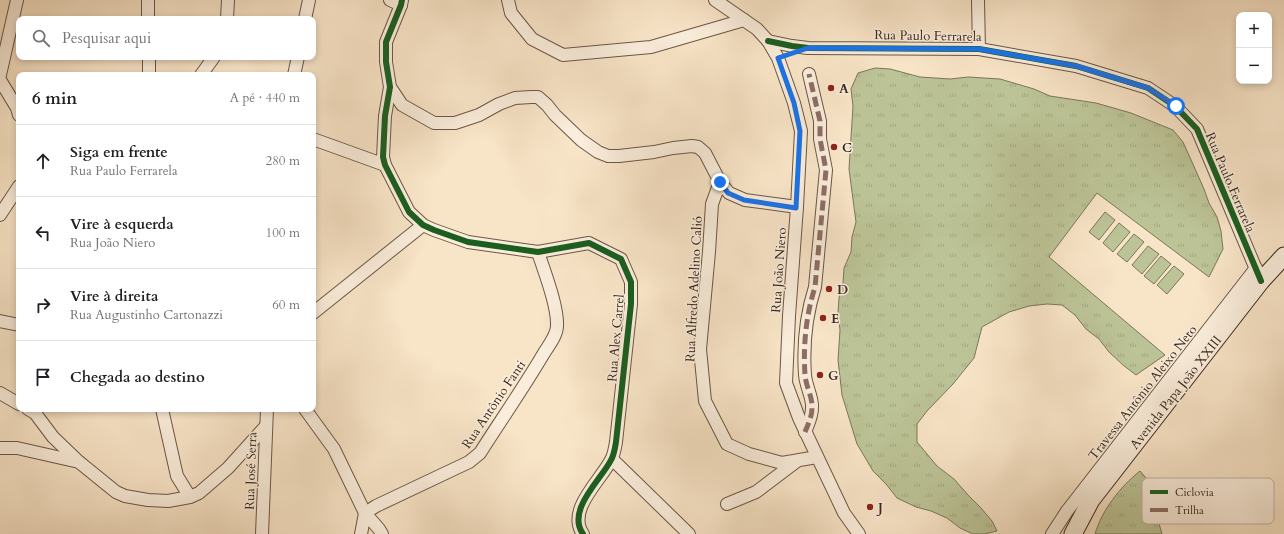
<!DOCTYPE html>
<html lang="pt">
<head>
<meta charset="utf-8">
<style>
  body { margin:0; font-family:Cardo,serif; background:#f2f2f2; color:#202124 }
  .controls { position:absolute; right:12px; top:12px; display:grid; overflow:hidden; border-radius:8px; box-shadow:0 2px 6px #0003 }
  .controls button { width:36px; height:36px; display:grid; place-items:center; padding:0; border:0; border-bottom:1px solid #e0e0e0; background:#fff; color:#202124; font:20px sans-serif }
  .stop { position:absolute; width:12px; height:12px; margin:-9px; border:3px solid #1a73e8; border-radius:50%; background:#fff }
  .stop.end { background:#1a73e8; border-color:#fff; box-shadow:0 1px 4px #0008 }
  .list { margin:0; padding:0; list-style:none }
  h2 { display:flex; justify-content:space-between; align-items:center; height:52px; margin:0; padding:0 16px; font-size:17px }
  h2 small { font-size:13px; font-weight:400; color:#757577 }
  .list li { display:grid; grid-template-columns:26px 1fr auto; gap:12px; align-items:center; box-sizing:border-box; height:72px; padding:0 16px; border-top:1px solid #e0e0e0 }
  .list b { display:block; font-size:15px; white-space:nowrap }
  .list p { margin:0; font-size:13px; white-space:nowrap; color:#757577 }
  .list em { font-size:13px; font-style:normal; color:#757577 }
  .icon { flex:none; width:22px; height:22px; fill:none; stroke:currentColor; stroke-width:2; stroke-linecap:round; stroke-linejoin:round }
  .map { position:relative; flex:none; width:1284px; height:534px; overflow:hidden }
  .search { position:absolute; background:#fff; box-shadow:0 2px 6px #0003; left:16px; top:16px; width:300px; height:44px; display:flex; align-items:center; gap:10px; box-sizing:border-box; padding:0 14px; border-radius:8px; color:#757577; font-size:15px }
  .panel { position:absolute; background:#fff; box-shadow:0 2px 6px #0003; left:16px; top:72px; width:300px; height:340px; border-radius:8px }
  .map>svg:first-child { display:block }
  .grass { fill:url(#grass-tufts); stroke:#7b765a }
  .garden { fill:#bcc497; stroke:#7b765a }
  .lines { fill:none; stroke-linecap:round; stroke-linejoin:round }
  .street-casing { stroke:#6a5748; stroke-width:14 }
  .secondary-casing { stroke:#3a281d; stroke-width:19 }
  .street { stroke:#faeddb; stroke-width:12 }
  .secondary { stroke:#faeddb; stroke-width:17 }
  .quiet { stroke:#8d6e63; stroke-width:5; stroke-dasharray:10 5; stroke-linecap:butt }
  .cycleway-casing { stroke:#faeddb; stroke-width:8 }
  .cycleway { stroke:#1b5e20; stroke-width:6 }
  .route { stroke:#1a73e8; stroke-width:5 }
  .poi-dot { fill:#8f2418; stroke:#faeddb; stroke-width:1.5 }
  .labels { text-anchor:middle; stroke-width:3; stroke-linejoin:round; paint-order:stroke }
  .street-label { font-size:13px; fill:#3a281d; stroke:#faeddb }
  .poi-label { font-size:13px; font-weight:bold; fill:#3a281d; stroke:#faeddb; text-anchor:start }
  .key { fill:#faeddb; stroke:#c0b2a2; stroke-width:1 }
  .key-label { font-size:11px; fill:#3a281d }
</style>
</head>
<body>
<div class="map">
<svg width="1284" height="534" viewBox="0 0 1284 534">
  <defs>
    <pattern id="grass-tufts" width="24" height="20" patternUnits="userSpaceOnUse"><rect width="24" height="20" fill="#bcc497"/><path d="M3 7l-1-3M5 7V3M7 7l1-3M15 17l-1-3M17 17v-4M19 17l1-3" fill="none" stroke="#a2a882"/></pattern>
  </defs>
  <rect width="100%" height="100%" fill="#f8e4c7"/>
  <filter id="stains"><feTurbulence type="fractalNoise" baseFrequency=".005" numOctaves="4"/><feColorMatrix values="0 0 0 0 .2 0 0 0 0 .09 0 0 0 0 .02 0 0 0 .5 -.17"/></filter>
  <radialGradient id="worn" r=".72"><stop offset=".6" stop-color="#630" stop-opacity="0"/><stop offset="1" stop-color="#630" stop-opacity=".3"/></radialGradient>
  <g class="grass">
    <polygon points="875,68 890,69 920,77 950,79 968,77 1000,79 1034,89 1050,96 1096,103 1131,113 1173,130 1183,142 1204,189 1209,203 1217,217 1221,231 1223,249 1209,277 1097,193 1049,257 1165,355 1136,375 1123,365 1109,352 1099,339 1086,329 1075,315 1062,305 1047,304 1029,306 1009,312 982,327 974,358 953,384 927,411 917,424 917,442 937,466 954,479 968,495 981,508 992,521 997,531 984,534 973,534 960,528 947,518 931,511 916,507 897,498 886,484 873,471 857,444 842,395 838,360 840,330 838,313 839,298 843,283 844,268 851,252 852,237 856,222 849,169 853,106 851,89 858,73"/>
    <path d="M1140,471L1146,478L1162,534H1095C1102,510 1120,487 1140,471Z"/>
  </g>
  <g class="garden">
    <polygon points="1105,212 1115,220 1099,240 1089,232"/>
    <polygon points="1119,223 1130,232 1113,252 1103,243"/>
    <polygon points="1134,234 1144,242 1127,262 1117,254"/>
    <polygon points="1148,246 1159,254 1142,274 1132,265"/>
    <polygon points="1161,256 1171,264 1154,284 1144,276"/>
    <polygon points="1174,266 1184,274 1167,294 1157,285"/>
  </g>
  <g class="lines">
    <g class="street-casing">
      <g id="street">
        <polyline points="148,0 148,19"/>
        <polyline points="390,0 401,5"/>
        <path d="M402,0L401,5L386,42V62L390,87L385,116L383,157L385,165L409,212L423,225L434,230L468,242L538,252L589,243L621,259L631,282V304L616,442C615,448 614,455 611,460C601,480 566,510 583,534"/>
        <polyline points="508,0 511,13 532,39 563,55 651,47 744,20"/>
        <polyline points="715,0 757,29 768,41 778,58 794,103 801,131 797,207 789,316 786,383 799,418 844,513 859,534"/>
        <polyline points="978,0 979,49"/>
        <polyline points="227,19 228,0"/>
        <polyline points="305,19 309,0"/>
        <polyline points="768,41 792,46 808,48 979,49 1076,66 1148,88 1175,106 1197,129 1261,281"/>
        <polyline points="149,57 149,75"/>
        <polyline points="0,75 17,0"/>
        <polyline points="201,75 214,57"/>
        <polyline points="294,75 298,57"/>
        <polyline points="0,80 17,108 19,115"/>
        <polyline points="390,87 402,105 434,123 455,123 479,115 499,104 515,98 531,97 538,97 547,105 555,115 581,140 598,152 608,156 619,156 654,152 673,148 692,146 698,147 705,153 720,182 729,193 745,200 797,207"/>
        <polyline points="313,139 385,165"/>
        <polyline points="720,182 712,204 709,252 700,349 705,401 727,444 749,454 782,463 817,457"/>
        <polyline points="0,215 19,186"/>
        <polyline points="313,313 423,225"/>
        <polyline points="0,321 19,325"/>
        <polyline points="0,393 19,404"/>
        <polyline points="28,409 35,413 53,437 79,462 116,492 125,496 148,500 168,501 190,497 199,493 228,468 266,426"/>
        <polyline points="162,409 177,476 190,497"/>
        <polyline points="305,409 334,449 365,513 379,529 382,534"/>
        <path d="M805,432C808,424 812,417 812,408C813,398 806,387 805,375C803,346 806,315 815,287L826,170L820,139V121L809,74"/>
        <polyline points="0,448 17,448 79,462"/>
        <polyline points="612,459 689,534"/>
        <polyline points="727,504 756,492 797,461"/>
        <path d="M365,513L376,506L469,462L480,453C501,420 524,387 544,353C549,345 557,335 557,326C558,306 544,271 538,252"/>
        <polyline points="262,534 267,409"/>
        <polyline points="361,534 365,513"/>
        <polyline points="1052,534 1067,511 1256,268"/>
      </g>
    </g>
    <g class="secondary-casing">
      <polyline id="secondary" points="1073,534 1091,500 1261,281 1284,256"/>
    </g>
    <use href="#street" class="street"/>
    <use href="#secondary" class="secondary"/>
    <path class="quiet" d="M805,432C808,424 812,417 812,408C813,398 806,387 805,375C803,346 806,315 815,287L826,170L820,139V121L809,74"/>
    <g class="cycleway-casing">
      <g id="cycleway">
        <path d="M402,0L401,5L386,42V62L390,87L385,116L383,157L385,165L409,212L423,225L434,230L468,242L538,252L589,243L621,259L631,282V304L616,442C615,448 614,455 611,460C601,480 566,510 583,534"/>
        <polyline points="768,41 792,46 808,48 979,49 1076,66 1148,88 1175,106 1197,129 1261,281"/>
      </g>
    </g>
    <use href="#cycleway" class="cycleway"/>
  </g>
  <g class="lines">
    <polyline class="route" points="720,182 728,193 744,200 796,208 800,131 794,103 778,58 808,48 979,49 1076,66 1148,88 1176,106"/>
  </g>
  <g class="poi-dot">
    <circle cx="831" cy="88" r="4"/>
    <circle cx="834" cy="147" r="4"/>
    <circle cx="829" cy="289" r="4"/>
    <circle cx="823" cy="318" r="4"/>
    <circle cx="820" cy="375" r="4"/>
    <circle cx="870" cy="507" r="4"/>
  </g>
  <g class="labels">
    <g class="street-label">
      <text transform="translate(928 35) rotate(1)" y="5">Rua Paulo Ferrarela</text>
      <text transform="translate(1231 182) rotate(67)" y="5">Rua Paulo Ferrarela</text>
      <text transform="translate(778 270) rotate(-86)" y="5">Rua João Niero</text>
      <text transform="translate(693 289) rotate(-87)" y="5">Rua Alfredo Adelino Calió</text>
      <text transform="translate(615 338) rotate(-85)" y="5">Rua Alex Carrel</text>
      <text transform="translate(1142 392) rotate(-52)" y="5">Travessa Antônio Aleixo Neto</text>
      <text transform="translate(1175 392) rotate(-52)" y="5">Avenida Papa João XXIII</text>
      <text transform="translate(493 404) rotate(-56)" y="5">Rua Antônio Fanti</text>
      <text transform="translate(250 471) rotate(-88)" y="5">Rua José Serra</text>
    </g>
    <g class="poi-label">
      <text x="839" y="93">A</text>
      <text x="842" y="152">C</text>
      <text x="837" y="294">D</text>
      <text x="831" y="323">E</text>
      <text x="828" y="380">G</text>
      <text x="878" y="512">J</text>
    </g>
  </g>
  <rect x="1142" y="478" width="132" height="46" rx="6" class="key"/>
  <rect x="1150" y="490" width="18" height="4" fill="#1b5e20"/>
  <rect x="1150" y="508" width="18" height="4" fill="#8d6e63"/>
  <g class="key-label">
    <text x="1175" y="496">Ciclovia</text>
    <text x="1175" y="514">Trilha</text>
  </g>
  <rect width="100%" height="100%" filter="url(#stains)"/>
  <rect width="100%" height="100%" fill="url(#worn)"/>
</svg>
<div class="controls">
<button>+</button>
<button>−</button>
</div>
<div class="stop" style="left:1176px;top:106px"></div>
<div class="stop end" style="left:720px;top:182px"></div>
<div class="search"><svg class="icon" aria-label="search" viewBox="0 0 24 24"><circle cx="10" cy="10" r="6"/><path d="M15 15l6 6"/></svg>Pesquisar aqui</div>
<section class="panel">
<h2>6 min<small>A pé · 440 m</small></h2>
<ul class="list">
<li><svg class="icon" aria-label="ahead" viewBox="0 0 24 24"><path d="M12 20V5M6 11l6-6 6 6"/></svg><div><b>Siga em frente</b><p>Rua Paulo Ferrarela</p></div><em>280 m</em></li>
<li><svg class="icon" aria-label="left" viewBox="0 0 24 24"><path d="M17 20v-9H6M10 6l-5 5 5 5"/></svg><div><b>Vire à esquerda</b><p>Rua João Niero</p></div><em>100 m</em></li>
<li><svg class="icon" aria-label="right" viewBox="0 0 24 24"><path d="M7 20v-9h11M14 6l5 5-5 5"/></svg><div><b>Vire à direita</b><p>Rua Augustinho Cartonazzi</p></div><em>60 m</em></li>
<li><svg class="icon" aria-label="arrive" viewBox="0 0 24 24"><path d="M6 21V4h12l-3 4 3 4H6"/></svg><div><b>Chegada ao destino</b></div></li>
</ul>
</section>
</div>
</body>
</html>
